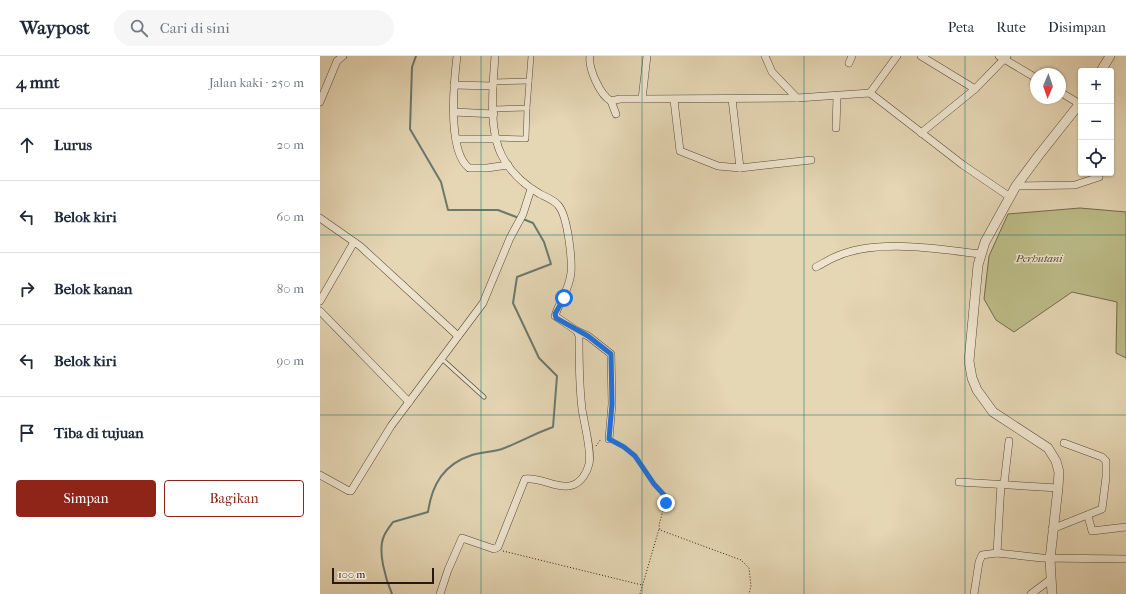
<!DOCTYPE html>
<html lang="id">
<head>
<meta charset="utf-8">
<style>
  body { margin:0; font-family:"IM FELL French Canon",serif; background:#f6f6f7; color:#1f2937 }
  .controls { position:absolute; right:12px; top:12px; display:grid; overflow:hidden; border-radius:4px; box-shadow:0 1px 3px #0004 }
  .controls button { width:36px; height:36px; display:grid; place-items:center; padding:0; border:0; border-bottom:1px solid #e0e1e3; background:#fff; color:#1f2937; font:20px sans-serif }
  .compass { position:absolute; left:710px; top:12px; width:36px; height:36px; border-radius:50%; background:#fff; box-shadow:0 1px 3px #0004; rotate:182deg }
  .scale { position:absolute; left:12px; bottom:10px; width:102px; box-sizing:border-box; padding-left:4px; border:2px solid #29180f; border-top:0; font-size:11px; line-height:14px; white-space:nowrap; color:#29180f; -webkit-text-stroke:3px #eee4ce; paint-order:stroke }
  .stop { position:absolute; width:12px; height:12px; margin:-9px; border:3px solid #1a73e8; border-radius:50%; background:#fff }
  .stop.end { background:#1a73e8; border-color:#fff; box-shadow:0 1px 4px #0008 }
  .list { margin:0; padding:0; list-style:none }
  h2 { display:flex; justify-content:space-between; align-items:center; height:52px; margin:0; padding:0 16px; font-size:17px }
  h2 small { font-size:13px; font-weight:400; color:#747a83 }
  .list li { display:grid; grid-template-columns:26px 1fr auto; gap:12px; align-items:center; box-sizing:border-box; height:72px; padding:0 16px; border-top:1px solid #e0e1e3 }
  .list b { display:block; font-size:15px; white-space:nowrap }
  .list em { font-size:13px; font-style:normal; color:#747a83 }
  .actions { display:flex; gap:8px; padding:12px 16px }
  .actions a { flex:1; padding:9px 0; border:1px solid #8f2418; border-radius:4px; text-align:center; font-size:14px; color:#8f2418 }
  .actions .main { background:#8f2418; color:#fff }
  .icon { flex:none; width:22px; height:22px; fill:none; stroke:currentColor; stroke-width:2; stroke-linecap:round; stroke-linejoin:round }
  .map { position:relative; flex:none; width:806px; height:538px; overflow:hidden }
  header { display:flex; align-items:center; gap:24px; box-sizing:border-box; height:56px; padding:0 20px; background:#fff; border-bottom:1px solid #e0e1e3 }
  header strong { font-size:19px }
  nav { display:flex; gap:22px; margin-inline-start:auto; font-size:14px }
  .search { width:280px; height:36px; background:#f6f6f7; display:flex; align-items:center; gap:10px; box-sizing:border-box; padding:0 14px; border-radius:22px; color:#747a83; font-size:15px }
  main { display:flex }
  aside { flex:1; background:#fff }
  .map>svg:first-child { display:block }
  .green { fill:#bcbc88; stroke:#726a4c }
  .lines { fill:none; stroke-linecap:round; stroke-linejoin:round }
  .stream { stroke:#6a796e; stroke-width:2 }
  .service-casing { stroke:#584838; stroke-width:5 }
  .pedestrian-casing { stroke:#584838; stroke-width:6 }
  .minor-casing { stroke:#584838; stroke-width:8 }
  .tertiary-casing { stroke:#584838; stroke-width:10 }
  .path { stroke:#29180f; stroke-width:1; stroke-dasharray:1 2; stroke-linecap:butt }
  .service { stroke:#eee4ce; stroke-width:3.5 }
  .pedestrian { stroke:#eee4ce; stroke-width:5 }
  .minor { stroke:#eee4ce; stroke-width:7 }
  .tertiary { stroke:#eee4ce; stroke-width:9 }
  .route { stroke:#1a73e8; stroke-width:5 }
  .grid { fill:none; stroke:#0f766e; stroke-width:1; stroke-opacity:0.55 }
  .labels { text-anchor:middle; stroke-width:3; stroke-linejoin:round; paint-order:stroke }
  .park-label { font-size:11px; font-style:italic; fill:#554933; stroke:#eee4ce }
</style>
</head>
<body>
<header>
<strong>Waypost</strong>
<div class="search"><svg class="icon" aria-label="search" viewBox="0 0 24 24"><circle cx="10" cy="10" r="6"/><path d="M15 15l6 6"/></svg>Cari di sini</div>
<nav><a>Peta</a><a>Rute</a><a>Disimpan</a></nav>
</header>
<main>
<aside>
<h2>4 mnt<small>Jalan kaki · 250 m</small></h2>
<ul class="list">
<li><svg class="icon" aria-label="ahead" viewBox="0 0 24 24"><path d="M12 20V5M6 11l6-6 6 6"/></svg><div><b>Lurus</b></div><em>20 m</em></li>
<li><svg class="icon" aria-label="left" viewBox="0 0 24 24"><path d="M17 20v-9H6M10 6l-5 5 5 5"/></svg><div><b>Belok kiri</b></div><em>60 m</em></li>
<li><svg class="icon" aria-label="right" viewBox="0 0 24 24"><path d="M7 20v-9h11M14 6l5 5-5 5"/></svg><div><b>Belok kanan</b></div><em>80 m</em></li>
<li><svg class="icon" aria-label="left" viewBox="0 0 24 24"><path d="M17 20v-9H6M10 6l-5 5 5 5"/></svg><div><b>Belok kiri</b></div><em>90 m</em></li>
<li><svg class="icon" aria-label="arrive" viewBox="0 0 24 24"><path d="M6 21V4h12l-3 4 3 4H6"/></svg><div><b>Tiba di tujuan</b></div></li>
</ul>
<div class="actions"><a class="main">Simpan</a><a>Bagikan</a></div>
</aside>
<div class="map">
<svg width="806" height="538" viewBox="0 0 806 538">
  <rect width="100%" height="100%" fill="#e5d6b4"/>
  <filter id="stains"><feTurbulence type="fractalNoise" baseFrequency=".005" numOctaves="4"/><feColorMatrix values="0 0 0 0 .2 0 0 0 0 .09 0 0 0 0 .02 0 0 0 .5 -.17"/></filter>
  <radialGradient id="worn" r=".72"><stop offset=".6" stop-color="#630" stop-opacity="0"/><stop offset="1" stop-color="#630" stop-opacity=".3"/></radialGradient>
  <polygon class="green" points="760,152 806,156 806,302 796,297 797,246 752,236 694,276 676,264 664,243 669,200 688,158"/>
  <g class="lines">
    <g class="stream">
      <polyline points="96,0 92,11 90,73 121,126 128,154 178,154 199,162"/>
      <path d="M72,538C66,524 57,495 64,480C66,475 70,470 73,466L108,456C112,428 124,408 152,399C162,396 173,396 182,393C200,386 216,377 233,371L237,320L219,302L193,247L197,221L231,208L224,186L213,167L203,163"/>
    </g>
    <g class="service-casing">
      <polyline id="service" points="122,303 164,341"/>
    </g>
    <g class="pedestrian-casing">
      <g id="pedestrian">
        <polyline points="173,26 209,25"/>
        <polyline points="174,53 207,52 211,0"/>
        <polyline points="176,82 206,83 207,52"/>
      </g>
    </g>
    <g class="minor-casing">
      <g id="minor">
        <path d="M137,0C134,25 127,95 149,112H167L188,109"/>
        <path d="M270,0C268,12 280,39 291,45L300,43H322"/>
        <polyline points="327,0 322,43 477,42"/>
        <polyline points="445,0 452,16 477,42 550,37 643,109 690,141"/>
        <polyline points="601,0 655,33"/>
        <polyline points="679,0 716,22"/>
        <polyline points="529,7 532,0"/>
        <polyline points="134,29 173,30"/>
        <polyline points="740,36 760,48"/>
        <polyline points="550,37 577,0"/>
        <polyline points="354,44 360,95 398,110 420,112 412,43"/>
        <polyline points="291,45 296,58"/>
        <polyline points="0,46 17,5 23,0"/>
        <polyline points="134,56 174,58"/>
        <polyline points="516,72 517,40"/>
        <polyline points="601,77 655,33 687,0"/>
        <polyline points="136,83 176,83"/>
        <polyline points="420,112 491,104"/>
        <polyline points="696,130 755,129 779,121"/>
        <polyline points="0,162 40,190 138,280"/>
        <path d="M496,211C502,208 508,204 515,201C556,182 617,193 661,198"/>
        <polyline points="0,245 34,186"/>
        <polyline points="0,255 89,346"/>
        <polyline points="257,275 268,280 291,298 292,348 289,383"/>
        <polyline points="0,419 29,435 31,435 71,370 163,247 190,182 203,158 211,133"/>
        <polyline points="639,426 738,432"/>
        <polyline points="684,428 689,385"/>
        <polyline points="768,460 772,475 806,471"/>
        <polyline points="732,473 782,453 786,421 786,405 782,401 744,387"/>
        <polyline points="677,497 681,428"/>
        <path d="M120,538L128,514L142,482L174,493L178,491L205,423C221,421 239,434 253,429C261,426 267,417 269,408C272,396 264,367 262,353C259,328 259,305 259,280L257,275L235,260C239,246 249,235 251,217C252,203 248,160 238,149C234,144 226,141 220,138C203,128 191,117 182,100C168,73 173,29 175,0"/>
        <polyline points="654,538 659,506 662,499 677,497 722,502 806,503"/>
        <polyline points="711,538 731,523"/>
      </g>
    </g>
    <g class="tertiary-casing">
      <g id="tertiary">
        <polyline points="781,15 790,0"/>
        <polyline points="732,538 730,503 738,432 739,416 736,405 728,392 673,356 657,334 652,322 649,305 658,209 665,186 696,130 719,99 761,46"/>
      </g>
    </g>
    <g class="path">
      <polyline points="295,386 315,400 334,428 345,440 346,444 339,469 340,474 421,504 429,512 431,530 429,538"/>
      <polyline points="276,390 281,383"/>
      <polyline points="183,495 322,529"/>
      <polyline points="320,538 339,473"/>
    </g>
    <use href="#service" class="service"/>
    <use href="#pedestrian" class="pedestrian"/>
    <use href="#minor" class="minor"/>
    <use href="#tertiary" class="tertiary"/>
  </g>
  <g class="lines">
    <polyline class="route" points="244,242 235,258 236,262 268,280 291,298 292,348 289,383 304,391 315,400 334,428 345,440 346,447"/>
  </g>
  <path class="grid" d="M161,0V538M322,0V538M484,0V538M645,0V538M0,179H806M0,359H806"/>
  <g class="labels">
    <g class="park-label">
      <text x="719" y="206">Perhutani</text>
    </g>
  </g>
  <rect width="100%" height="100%" filter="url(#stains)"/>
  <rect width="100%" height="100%" fill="url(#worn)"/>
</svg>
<div class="controls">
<button>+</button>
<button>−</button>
<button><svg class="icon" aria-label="locate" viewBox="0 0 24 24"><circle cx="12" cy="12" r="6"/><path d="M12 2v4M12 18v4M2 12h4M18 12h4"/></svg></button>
</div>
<svg class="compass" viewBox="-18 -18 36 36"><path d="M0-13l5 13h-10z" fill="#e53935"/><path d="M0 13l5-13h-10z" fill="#747a83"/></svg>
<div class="scale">100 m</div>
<div class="stop" style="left:244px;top:242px"></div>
<div class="stop end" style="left:346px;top:447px"></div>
</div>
</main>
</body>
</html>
